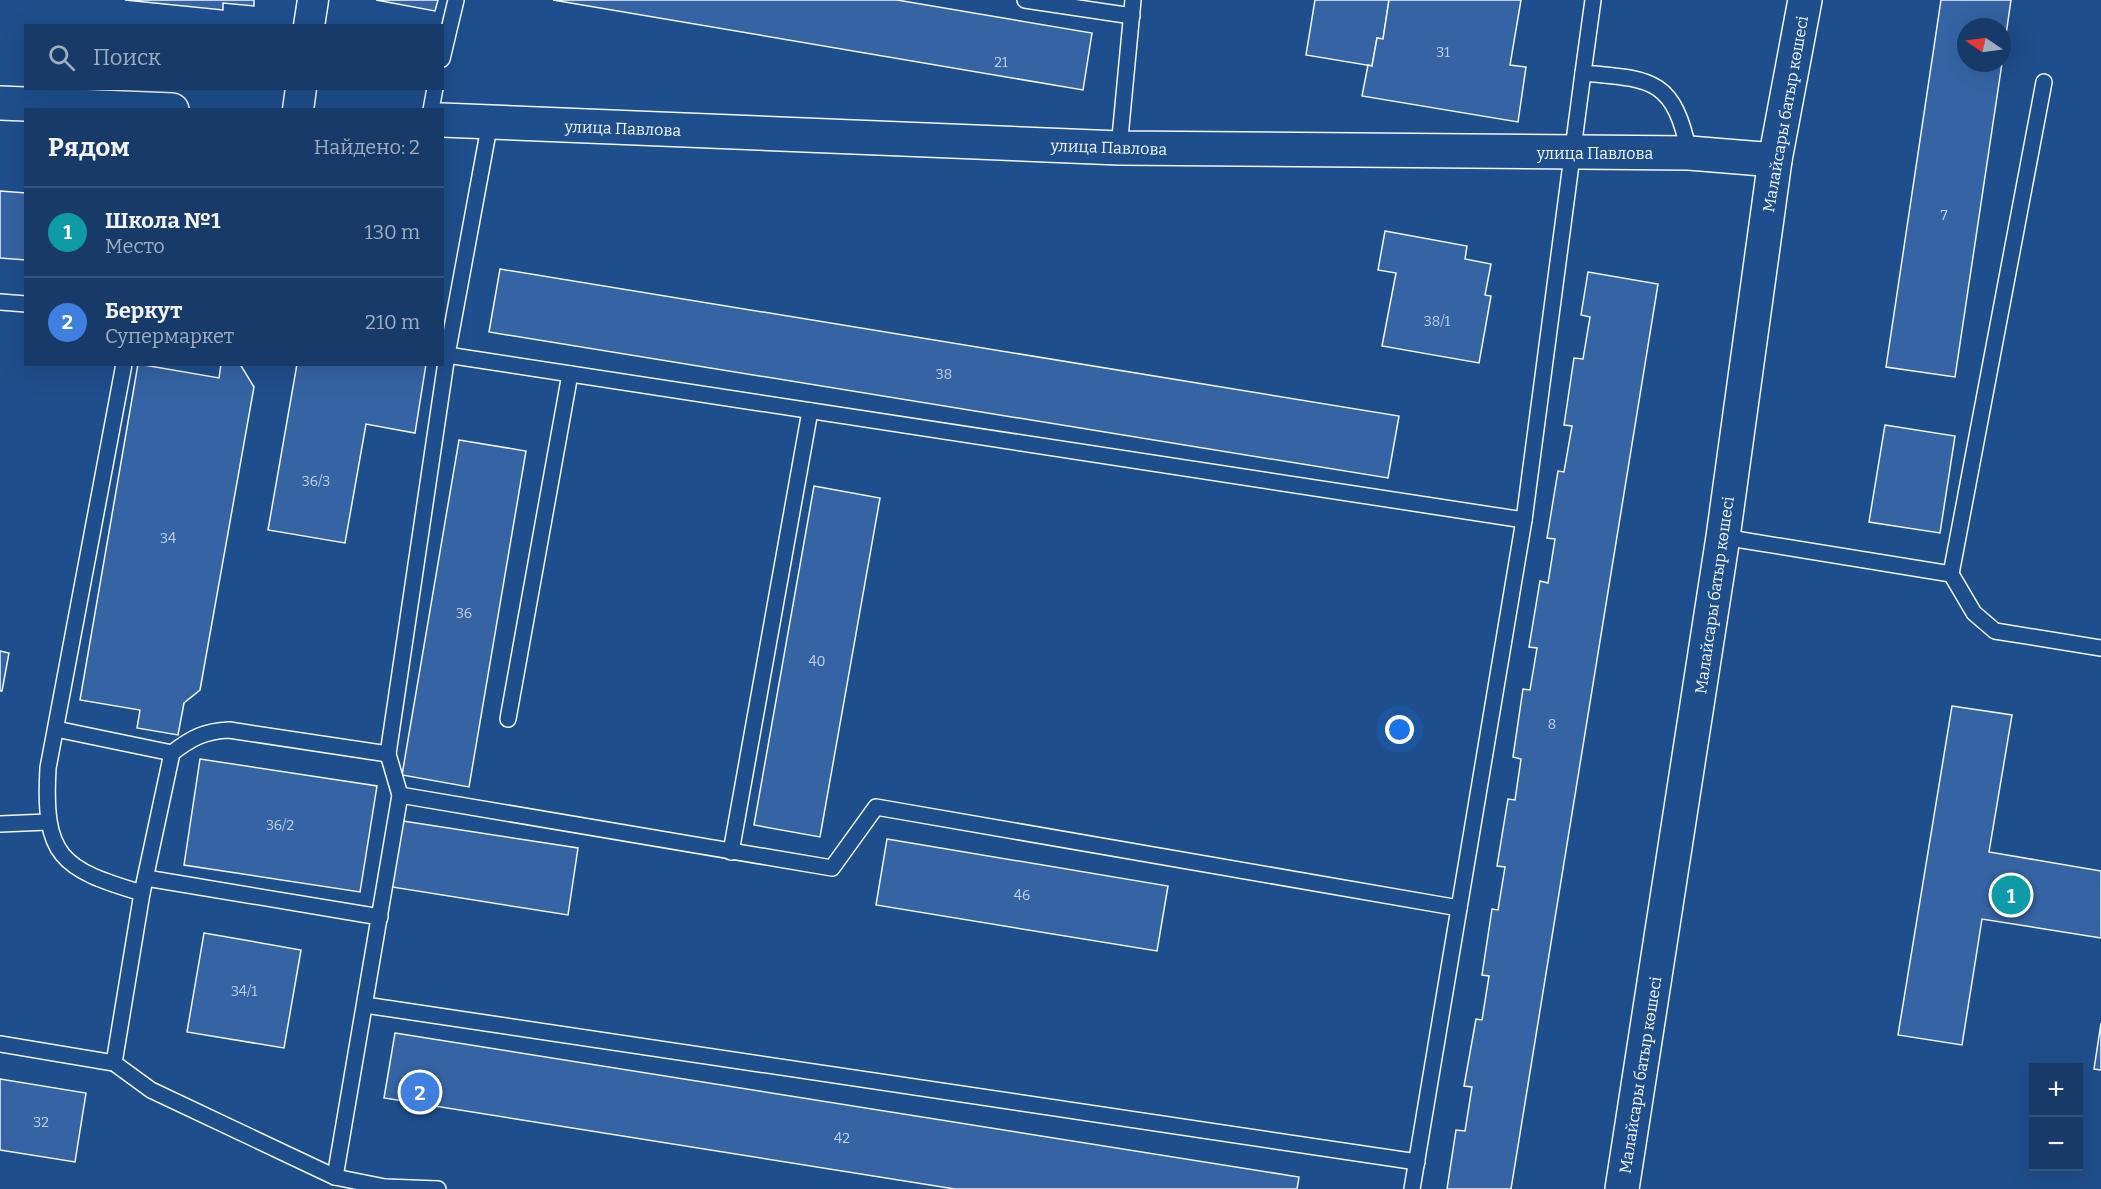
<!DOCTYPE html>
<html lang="ru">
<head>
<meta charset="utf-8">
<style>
  body { margin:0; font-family:Bitter,serif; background:#244571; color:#f1f3f6 }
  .controls { position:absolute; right:18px; bottom:18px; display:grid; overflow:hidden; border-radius:0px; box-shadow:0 6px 24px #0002 }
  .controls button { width:54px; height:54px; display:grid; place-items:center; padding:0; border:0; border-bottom:2px solid #36547d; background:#173a69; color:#f1f3f6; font:30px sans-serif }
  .compass { position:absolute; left:1957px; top:18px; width:54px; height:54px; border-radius:50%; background:#173a69; box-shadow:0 6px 24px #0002; rotate:283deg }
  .you { position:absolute; left:1400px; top:730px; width:21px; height:21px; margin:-15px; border:4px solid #fff; border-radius:50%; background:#1a73e8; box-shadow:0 0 0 9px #1a73e833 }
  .badge { display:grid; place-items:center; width:39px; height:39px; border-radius:50%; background:#ffb74d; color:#fff; font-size:20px; font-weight:700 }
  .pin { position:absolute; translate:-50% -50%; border:3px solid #fff; box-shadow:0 2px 6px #0006 }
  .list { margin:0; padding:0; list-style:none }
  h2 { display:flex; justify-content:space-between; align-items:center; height:78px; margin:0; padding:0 24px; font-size:26px }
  h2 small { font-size:20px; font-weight:400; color:#9eadc0 }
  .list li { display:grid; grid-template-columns:39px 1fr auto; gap:18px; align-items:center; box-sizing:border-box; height:90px; padding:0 24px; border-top:2px solid #36547d }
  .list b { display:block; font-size:22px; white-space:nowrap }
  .list p { margin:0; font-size:20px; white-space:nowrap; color:#9eadc0 }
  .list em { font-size:20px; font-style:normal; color:#9eadc0 }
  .icon { flex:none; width:33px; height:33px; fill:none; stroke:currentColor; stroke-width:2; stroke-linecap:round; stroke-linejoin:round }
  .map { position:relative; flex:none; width:2101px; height:1189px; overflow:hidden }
  .search { position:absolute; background:#173a69; box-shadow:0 6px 24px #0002; left:24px; top:24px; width:420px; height:66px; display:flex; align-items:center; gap:15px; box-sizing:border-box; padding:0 21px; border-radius:0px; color:#9eadc0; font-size:22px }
  .panel { position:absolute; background:#173a69; box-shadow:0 6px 24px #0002; left:24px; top:108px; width:420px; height:258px; border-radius:0px }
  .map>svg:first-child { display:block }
  .building { fill:#3563a3; stroke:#f2f6ff; stroke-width:1.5 }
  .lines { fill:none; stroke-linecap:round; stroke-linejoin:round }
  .lane-casing { stroke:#f2f6ff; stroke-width:18 }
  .street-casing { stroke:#f2f6ff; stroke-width:33 }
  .secondary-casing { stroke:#f2f6ff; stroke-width:36 }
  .lane { stroke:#1f4e8c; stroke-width:15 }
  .street { stroke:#1f4e8c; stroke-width:30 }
  .secondary { stroke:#1f4e8c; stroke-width:33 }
  .labels { text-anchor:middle; stroke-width:4.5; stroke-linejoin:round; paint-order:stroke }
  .number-label { font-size:14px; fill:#c3d1e8 }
  .street-label { font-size:16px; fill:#f2f6ff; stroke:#1f4e8c }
</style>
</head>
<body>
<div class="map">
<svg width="2101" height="1189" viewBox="0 0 2101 1189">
  <rect width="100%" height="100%" fill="#1f4e8c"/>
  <g class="building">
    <polygon points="125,0 254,0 254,6 223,3 223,10"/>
    <polygon points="376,0 438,0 435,11"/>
    <polygon points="553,0 897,0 1092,33 1083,90"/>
    <polygon points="1315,0 1389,0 1383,39 1377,38 1372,66 1306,55"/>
    <polygon points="1389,0 1521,0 1510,65 1526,67 1518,122 1362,96 1368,65 1372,66 1377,38 1383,39"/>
    <polygon points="1941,0 2011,0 2002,62 2002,27 1966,27 1966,63 2002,63 1955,377 1886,367"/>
    <polygon points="0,191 26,193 26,260 0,258"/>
    <polygon points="1385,231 1467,246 1465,259 1491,264 1485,295 1491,296 1479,363 1382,346 1396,273 1378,270"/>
    <polygon points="500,269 1399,416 1388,478 489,332"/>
    <polygon points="1588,272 1658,284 1511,1189 1447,1189 1456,1130 1465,1131 1472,1087 1464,1086 1476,1019 1482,1020 1489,976 1482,975 1492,909 1498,910 1505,867 1497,866 1508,799 1515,800 1521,759 1513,757 1523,689 1530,690 1537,648 1529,647 1540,581 1548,583 1555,539 1547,538 1558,471 1564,472 1572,426 1564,425 1574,358 1583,359 1590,317 1581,315"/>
    <polygon points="138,364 219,378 221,364 240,364 254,387 200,690 184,703 178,735 137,728 140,710 80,700"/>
    <polygon points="297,364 426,364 415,433 366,424 345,543 268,530"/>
    <polygon points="1885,425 1955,436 1940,533 1869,522"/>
    <polygon points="459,440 526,451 469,787 402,775"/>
    <polygon points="814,486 880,498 820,837 754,825"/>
    <polygon points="0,651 9,653 2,691 0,691"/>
    <polygon points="1952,706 2012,715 1989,852 2101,871 2101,938 1982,919 1962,1045 1898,1035"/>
    <polygon points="200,759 377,786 360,892 184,865"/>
    <polygon points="403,821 578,848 568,915 392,887"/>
    <polygon points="887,839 1168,886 1157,951 876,905"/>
    <polygon points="204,933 301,950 284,1048 187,1032"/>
    <polygon points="2101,1023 2101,1070 2094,1069"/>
    <polygon points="395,1033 1299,1177 1297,1189 955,1189 384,1098"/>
    <polygon points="0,1079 86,1093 75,1162 0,1150"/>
  </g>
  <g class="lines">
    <g class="lane-casing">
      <g id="lane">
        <polyline points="1025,0 1132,16"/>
        <path d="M1593,0L1583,73C1651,79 1674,78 1689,153"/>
        <polyline points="442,59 456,0"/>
        <polyline points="431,110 435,88"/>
        <polyline points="1119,148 1133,0"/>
        <polyline points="0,302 26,304"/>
        <polyline points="447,355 1524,520"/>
        <polyline points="1723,537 1951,574 1974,613 1995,631 2101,648"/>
        <polyline points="1951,574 2044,82"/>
        <polyline points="508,719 570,374"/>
        <polyline points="56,729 172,753"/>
        <polyline points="400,795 832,868 876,807 1459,908"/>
        <polyline points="0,824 47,822"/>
        <polyline points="731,852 810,411"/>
        <polyline points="146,878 380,917"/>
        <path d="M142,893L172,753C191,738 205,731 229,730L388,754"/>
        <polyline points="365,1005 1417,1162"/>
        <polyline points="0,1044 114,1063 151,1090 335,1177 385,1187 438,1189"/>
        <path d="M114,1063L142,893C61,869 43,857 48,768L124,364"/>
        <polyline points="335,1177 400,795 388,754 447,355 490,122"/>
        <polyline points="1412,1189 1524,520 1583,73"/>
      </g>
    </g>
    <g class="street-casing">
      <g id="street">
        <polyline points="309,26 313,0"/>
        <polyline points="298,110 301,88"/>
      </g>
    </g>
    <g class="secondary-casing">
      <g id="secondary">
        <polyline points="0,103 172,110"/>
        <polyline points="442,120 1119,148 1689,153 1775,160"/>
        <polyline points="1622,1189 1723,537 1775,160 1805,0"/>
      </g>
    </g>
    <use href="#lane" class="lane"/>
    <use href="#street" class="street"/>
    <use href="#secondary" class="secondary"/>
  </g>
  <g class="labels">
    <g class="number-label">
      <text x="1443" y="57">31</text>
      <text x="1001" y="67">21</text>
      <text x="1944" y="220">7</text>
      <text x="1437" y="326">38/1</text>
      <text x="944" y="379">38</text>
      <text x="316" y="486">36/3</text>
      <text x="168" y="543">34</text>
      <text x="464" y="618">36</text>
      <text x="817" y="666">40</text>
      <text x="1552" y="729">8</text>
      <text x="280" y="830">36/2</text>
      <text x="1022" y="900">46</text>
      <text x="244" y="996">34/1</text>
      <text x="41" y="1127">32</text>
      <text x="842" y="1143">42</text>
    </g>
    <g class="street-label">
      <text transform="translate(1785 114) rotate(-80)" y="6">Малайсары батыр көшесі</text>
      <text transform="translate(623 128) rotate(2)" y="6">улица Павлова</text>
      <text transform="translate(1109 147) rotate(2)" y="6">улица Павлова</text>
      <text x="1595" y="159">улица Павлова</text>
      <text transform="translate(1714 595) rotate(-82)" y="6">Малайсары батыр көшесі</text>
      <text transform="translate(1640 1075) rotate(-81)" y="6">Малайсары батыр көшесі</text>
    </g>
  </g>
</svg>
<div class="controls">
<button>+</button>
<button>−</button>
</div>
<svg class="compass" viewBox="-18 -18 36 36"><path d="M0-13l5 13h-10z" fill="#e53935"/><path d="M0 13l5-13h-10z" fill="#9eadc0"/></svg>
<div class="you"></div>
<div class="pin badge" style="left:2011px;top:895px;background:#0f9aa8">1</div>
<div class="pin badge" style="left:420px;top:1092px;background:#3f7fe0">2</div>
<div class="search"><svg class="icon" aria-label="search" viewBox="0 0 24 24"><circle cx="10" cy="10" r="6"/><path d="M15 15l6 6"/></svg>Поиск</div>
<section class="panel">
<h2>Рядом<small>Найдено: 2</small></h2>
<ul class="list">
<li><span class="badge" style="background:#0f9aa8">1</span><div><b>Школа №1</b><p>Место</p></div><em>130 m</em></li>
<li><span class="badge" style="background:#3f7fe0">2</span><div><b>Беркут</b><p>Супермаркет</p></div><em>210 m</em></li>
</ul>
</section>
</div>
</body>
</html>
